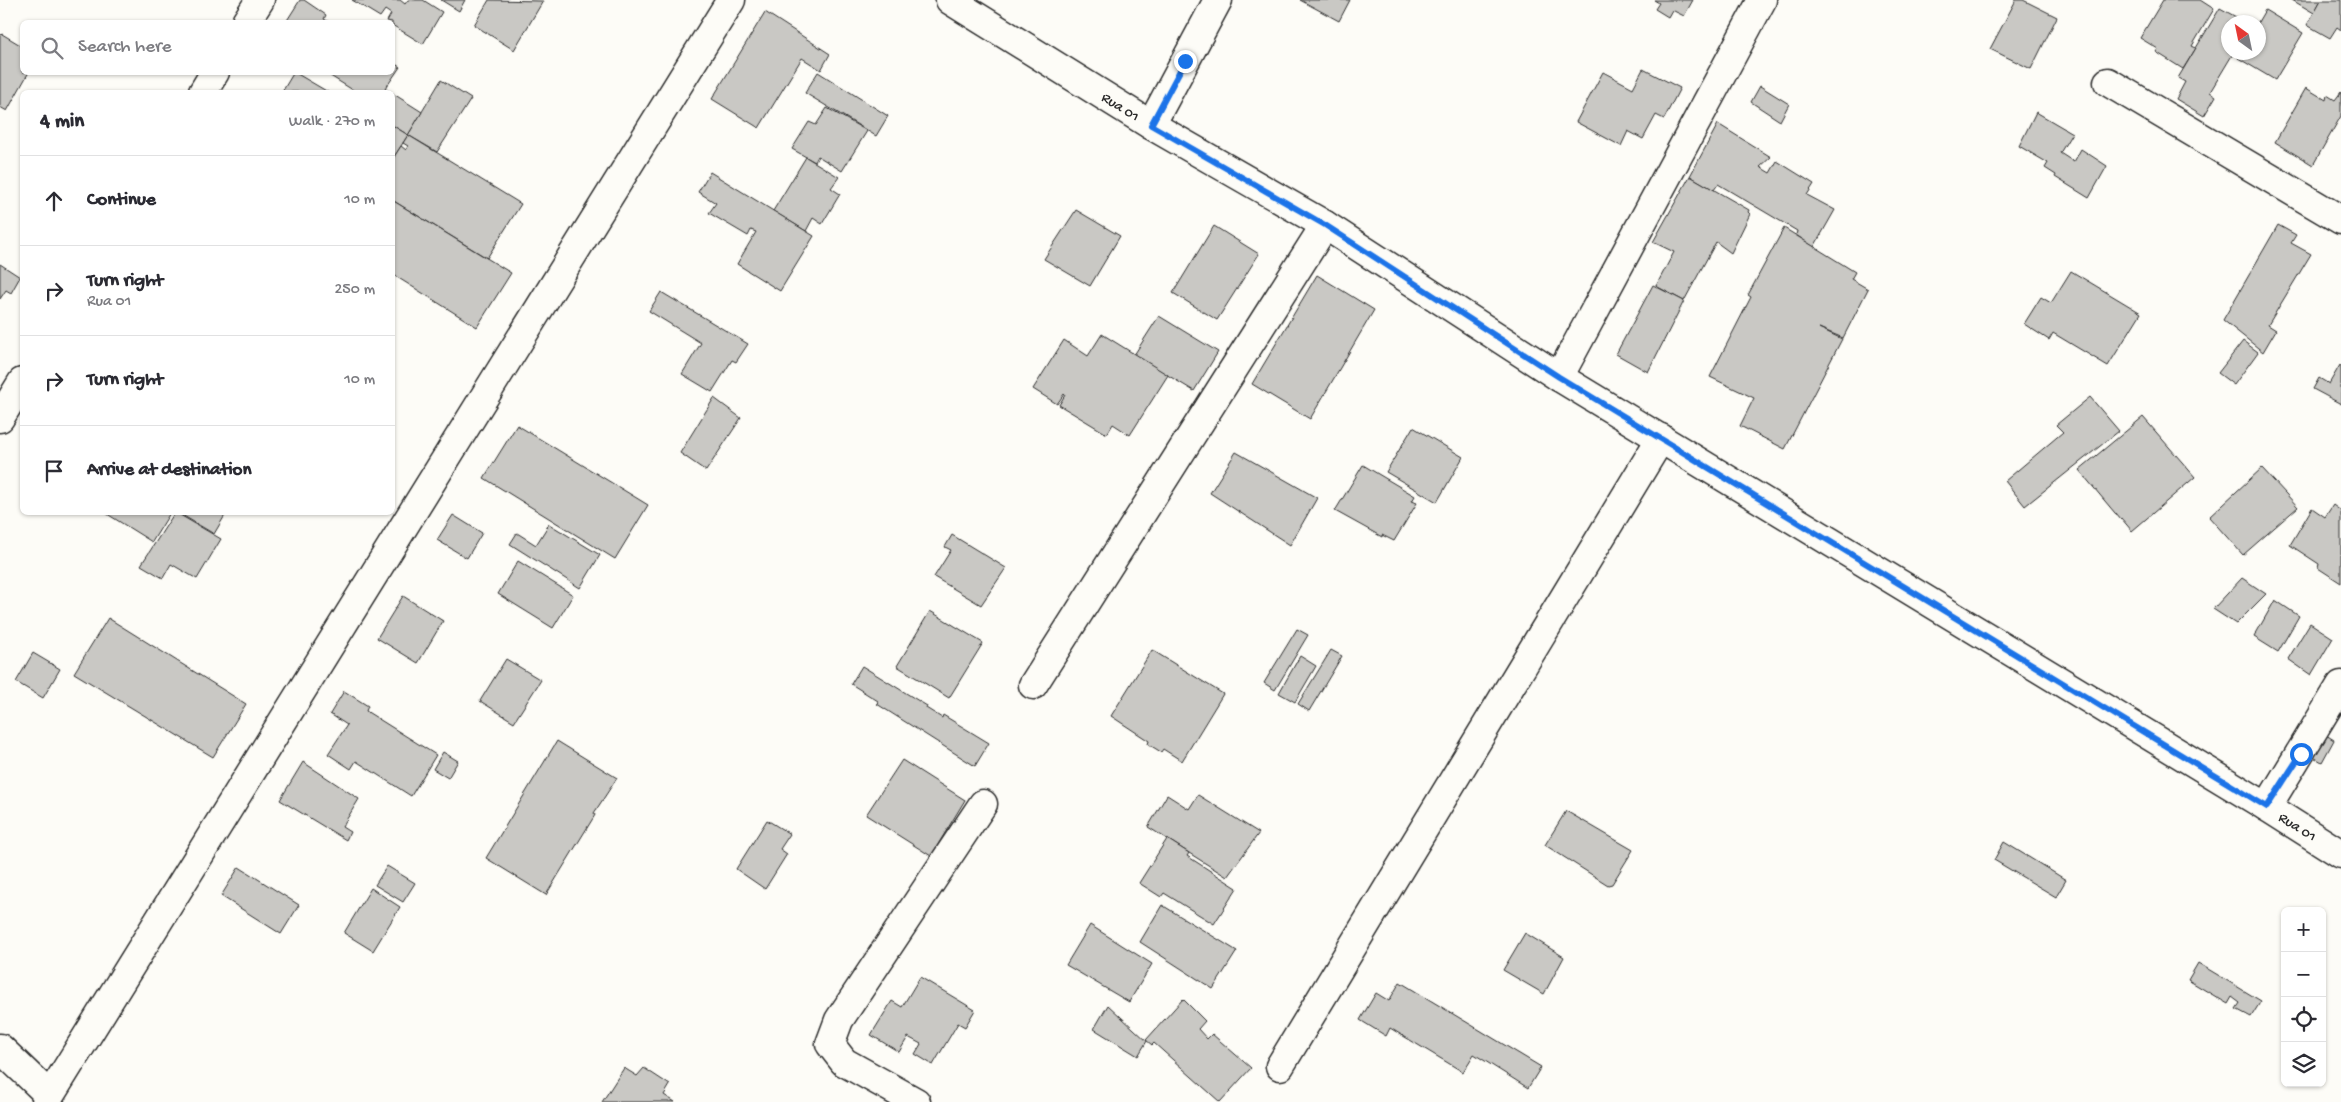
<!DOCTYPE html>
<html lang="en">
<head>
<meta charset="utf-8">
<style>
  body { margin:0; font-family:"Gochi Hand",sans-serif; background:#f7f7f7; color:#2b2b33 }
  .controls { position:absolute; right:15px; bottom:15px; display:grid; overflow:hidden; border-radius:8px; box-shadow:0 1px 4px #0004 }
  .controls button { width:45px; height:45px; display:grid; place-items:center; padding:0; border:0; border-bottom:1px solid #e1e1e2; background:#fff; color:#2b2b33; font:25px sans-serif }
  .compass { position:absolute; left:2221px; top:15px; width:45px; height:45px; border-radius:50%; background:#fff; box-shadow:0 1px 4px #0004; rotate:327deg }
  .stop { position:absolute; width:15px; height:15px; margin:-11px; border:4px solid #1a73e8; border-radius:50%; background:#fff }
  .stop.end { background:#1a73e8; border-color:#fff; box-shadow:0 1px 5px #0008 }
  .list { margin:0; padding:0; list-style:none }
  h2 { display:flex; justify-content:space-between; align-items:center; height:65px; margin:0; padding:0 20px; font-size:21px }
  h2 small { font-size:16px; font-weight:400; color:#7c7c81 }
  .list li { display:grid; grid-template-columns:32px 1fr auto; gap:15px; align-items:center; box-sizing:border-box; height:90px; padding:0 20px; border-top:1px solid #e1e1e2 }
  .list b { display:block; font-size:19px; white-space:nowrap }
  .list p { margin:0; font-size:16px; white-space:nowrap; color:#7c7c81 }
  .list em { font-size:16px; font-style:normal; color:#7c7c81 }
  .icon { flex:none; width:28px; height:28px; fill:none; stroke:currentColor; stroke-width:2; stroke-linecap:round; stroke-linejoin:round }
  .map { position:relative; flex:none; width:2341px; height:1102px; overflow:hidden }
  .search { position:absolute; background:#fff; box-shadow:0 1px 4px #0004; left:20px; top:20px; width:375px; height:55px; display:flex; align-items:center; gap:12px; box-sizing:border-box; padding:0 18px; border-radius:8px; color:#7c7c81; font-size:19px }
  .panel { position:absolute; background:#fff; box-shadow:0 1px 4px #0004; left:20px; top:90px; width:375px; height:425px; border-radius:8px }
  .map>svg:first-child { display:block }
  .building { fill:#c9c8c4; stroke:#2b2b2b }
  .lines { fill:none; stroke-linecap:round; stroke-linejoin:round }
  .minor-casing { stroke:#2b2b2b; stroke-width:31 }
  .minor { stroke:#fdfcf7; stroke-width:28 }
  .route { stroke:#1a73e8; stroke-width:6 }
  .labels { text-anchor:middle; stroke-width:4; stroke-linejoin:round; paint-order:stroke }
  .street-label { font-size:15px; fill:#2b2b2b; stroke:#fdfcf7 }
</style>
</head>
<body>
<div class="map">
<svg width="2341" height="1102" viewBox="0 0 2341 1102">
  <rect width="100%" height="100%" fill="#fdfcf7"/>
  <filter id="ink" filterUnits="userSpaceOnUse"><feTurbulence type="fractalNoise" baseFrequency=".02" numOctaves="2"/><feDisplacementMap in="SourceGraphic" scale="10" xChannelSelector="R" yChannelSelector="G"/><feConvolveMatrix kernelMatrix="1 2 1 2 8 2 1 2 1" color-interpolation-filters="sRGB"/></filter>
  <g filter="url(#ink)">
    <g class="building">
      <polygon points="300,0 304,0 326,15 324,19 329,22 286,22"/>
      <polygon points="352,0 400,0 405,4 408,0 423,0 442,12 423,44 392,25 392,22 387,21 391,14 385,10 380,17"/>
      <polygon points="441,0 465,0 459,11"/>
      <polygon points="489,0 543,1 514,50 474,25"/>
      <polygon points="1300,0 1350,0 1339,21"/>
      <polygon points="1654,0 1693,0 1684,16 1672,10 1668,17 1655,9 1659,3"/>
      <polygon points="2016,0 2023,0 2057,17 2031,69 1990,49"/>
      <polygon points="2163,0 2200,0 2214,9 2192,46 2196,48 2183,69 2156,52 2158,49 2140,38"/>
      <polygon points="2292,0 2321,0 2314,13"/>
      <polygon points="2321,0 2341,0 2341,30 2337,27 2330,38 2307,25"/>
      <polygon points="2220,8 2245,22 2228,22 2228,52 2234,52 2210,92 2216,96 2204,116 2176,99 2185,82 2178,78"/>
      <polygon points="2265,10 2303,33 2275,80 2238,58 2241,52 2258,52 2258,22"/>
      <polygon points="765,12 830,54 821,70 802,58 759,128 712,99"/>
      <polygon points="2,34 22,46 22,72 29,72 7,111 0,107 0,36"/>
      <polygon points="392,62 400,67 385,89 391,92 356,92 324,72 392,72"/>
      <polygon points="1643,69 1680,88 1664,119 1656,115 1643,139 1628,131 1621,146 1576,122 1603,72 1633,88"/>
      <polygon points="294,72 328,92 282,92"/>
      <polygon points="818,72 888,116 876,136 805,93"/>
      <polygon points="441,80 471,99 437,152 408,135"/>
      <polygon points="1760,86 1789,104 1780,121 1751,102"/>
      <polygon points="2306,88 2326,100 2327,95 2335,100 2341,92 2341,116 2313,165 2275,142"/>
      <polygon points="392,93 422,112 408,135 392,125"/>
      <polygon points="827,108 867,131 842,171 818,156 815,162 792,149 809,122 816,125"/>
      <polygon points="2036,112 2072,133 2060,153 2074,162 2081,149 2107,166 2089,198 2055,177 2056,175 2045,168 2048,163 2019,146"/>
      <polygon points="1718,124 1771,157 1760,167 1770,173 1777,161 1814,184 1807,195 1835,210 1814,247 1796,235 1797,231 1718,184 1714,190 1690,176"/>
      <polygon points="392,125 408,135 392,160"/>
      <polygon points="408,135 521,204 487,258 392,200 392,160 401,146 406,150 408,146 403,143"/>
      <polygon points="806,157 839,177 831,188 840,194 822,224 813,218 806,231 773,211"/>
      <polygon points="710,172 814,236 780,291 737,264 756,232 751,230 748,236 709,213 716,203 698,192"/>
      <polygon points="1690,176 1749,210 1748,212 1750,214 1731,253 1716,242 1684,301 1656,286 1674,252 1653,242"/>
      <polygon points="392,200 511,273 477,327 392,274"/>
      <polygon points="1076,210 1120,236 1090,286 1044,259"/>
      <polygon points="2278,225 2296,235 2291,243 2311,254 2268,325 2276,330 2263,352 2223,320"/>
      <polygon points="1214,226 1259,254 1217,320 1173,293"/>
      <polygon points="1784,228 1855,272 1851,279 1868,289 1843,338 1819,328 1842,339 1785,449 1740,426 1754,398 1710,377 1751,297 1748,295"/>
      <polygon points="0,264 20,277 11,293 6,290 0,299"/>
      <polygon points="2071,271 2141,313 2108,366 2053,333 2049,340 2024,324 2041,297 2051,303"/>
      <polygon points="1317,275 1374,310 1310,419 1252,384"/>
      <polygon points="1653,285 1684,301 1648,372 1616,354"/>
      <polygon points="661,292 748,344 736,362 732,360 712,392 682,374 701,343 649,311"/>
      <polygon points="1159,316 1218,352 1194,391 1134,355"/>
      <polygon points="1102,334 1168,375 1130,435 1113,424 1107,434 1059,405 1065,395 1064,394 1057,404 1033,389 1064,340 1088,356"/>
      <polygon points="2243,341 2258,352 2234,385 2218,373"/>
      <polygon points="2340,365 2341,366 2341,404 2313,389 2319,378 2329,384"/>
      <polygon points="2090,397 2119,431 2025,506 2005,481 2063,432 2056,425"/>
      <polygon points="714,398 741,418 706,471 680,453"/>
      <polygon points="2143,417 2195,477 2132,531 2121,518 2120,519 2079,470"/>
      <polygon points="517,425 648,505 615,559 484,478"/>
      <polygon points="1413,427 1463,457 1437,502 1386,472"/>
      <polygon points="1236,452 1317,498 1290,545 1210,493"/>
      <polygon points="1363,465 1415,496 1412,501 1417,503 1394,541 1382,535 1382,537 1335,511"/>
      <polygon points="2262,468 2298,507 2243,555 2209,517"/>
      <polygon points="2333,505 2341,511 2341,583 2318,568 2319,564 2290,545 2312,508 2325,517"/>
      <polygon points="104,512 170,512 170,513 152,542"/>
      <polygon points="175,512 221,539 197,579 171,564 163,578 141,565"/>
      <polygon points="177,512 227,512 214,534"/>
      <polygon points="453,515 482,533 467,558 437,540"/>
      <polygon points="549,524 600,555 580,588 510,544 517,533 536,545"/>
      <polygon points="952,535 1006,568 981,605 934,577 951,550 945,547"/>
      <polygon points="518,561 573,595 553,628 498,594"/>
      <polygon points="2242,578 2266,594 2236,624 2213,609"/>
      <polygon points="403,596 443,621 418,663 377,638"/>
      <polygon points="2275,600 2299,616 2278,652 2254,637"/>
      <polygon points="930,611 983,643 949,698 897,666"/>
      <polygon points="108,618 246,704 213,757 74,673"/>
      <polygon points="2310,623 2333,638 2311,675 2288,659"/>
      <polygon points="1297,629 1308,635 1275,690 1264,683"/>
      <polygon points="1152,650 1223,694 1182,761 1163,749 1161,752 1148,744 1149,741 1111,716"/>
      <polygon points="1331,650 1342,656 1309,711 1298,704"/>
      <polygon points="33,653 60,669 43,698 16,682"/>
      <polygon points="1300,656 1316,666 1295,702 1279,693"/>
      <polygon points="506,659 541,680 514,722 480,701"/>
      <polygon points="862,666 927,706 926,708 942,718 943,715 989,743 975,766 877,704 878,701 851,684"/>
      <polygon points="344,691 368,706 366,711 436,755 411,796 356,761 351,769 328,754 347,725 330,714"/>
      <polygon points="2318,730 2334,740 2322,762 2305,752"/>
      <polygon points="557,741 617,778 594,813 595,815 546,895 486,858"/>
      <polygon points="443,752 458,761 448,778 433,769"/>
      <polygon points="902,760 965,800 931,856 866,815"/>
      <polygon points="303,762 359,799 342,827 350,832 346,840 280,800"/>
      <polygon points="1167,795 1189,809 1198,795 1259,833 1227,877 1148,827"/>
      <polygon points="1566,811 1633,850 1612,884 1608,885 1545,845"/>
      <polygon points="767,820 790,834 780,849 787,854 765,889 736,869"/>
      <polygon points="1167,839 1189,853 1187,856 1237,888 1214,924 1164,893 1161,897 1139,883"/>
      <polygon points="2004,842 2066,880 2056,897 1994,860"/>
      <polygon points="387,866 415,883 403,902 375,885"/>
      <polygon points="239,867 299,905 281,934 221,896"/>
      <polygon points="371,888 400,907 373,951 344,933"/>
      <polygon points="1162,905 1237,951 1213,989 1140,942"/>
      <polygon points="1090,925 1152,964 1129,1002 1066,965"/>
      <polygon points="1525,933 1564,957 1544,994 1503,970"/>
      <polygon points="2198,963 2261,1001 2251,1017 2236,1009 2240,1003 2232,997 2228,1004 2188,980"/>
      <polygon points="920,977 975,1010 965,1027 958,1023 933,1065 915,1054 921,1044 908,1037 899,1052 871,1035 892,1001 902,1007"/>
      <polygon points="1400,982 1541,1067 1528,1088 1474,1054 1463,1072 1390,1028 1386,1036 1360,1020 1376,993 1389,1001"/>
      <polygon points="1183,999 1205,1021 1198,1029 1207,1039 1212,1034 1251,1068 1220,1102 1154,1043 1152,1045 1146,1040"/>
      <polygon points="1108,1005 1147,1041 1138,1056 1094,1029"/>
      <polygon points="624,1068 637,1076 644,1068 670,1085 664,1095 675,1102 602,1102"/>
    </g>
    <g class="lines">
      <g class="minor-casing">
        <g id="minor">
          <polyline points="950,0 1151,125 1325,225 1559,377 2267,807 2341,854"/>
          <polyline points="246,22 260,0"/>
          <polyline points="2108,82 2341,220"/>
          <polyline points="203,92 215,72"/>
          <polyline points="1151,125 1218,0"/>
          <polyline points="1559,377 1762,0"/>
          <polyline points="0,418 22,382"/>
          <polyline points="1033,685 1325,225"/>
          <polyline points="2267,807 2341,685"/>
          <polyline points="0,1048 49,1095"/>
          <polyline points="1280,1066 1661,438"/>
          <polyline points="46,1102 731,0"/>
          <polyline points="916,1102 844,1062 830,1044 839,1020 983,804"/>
        </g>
      </g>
      <use href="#minor" class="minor"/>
    </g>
  </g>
  <g class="lines" filter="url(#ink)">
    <polyline class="route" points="1185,61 1151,125 1325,225 1559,377 2267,807 2301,754"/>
  </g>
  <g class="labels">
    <g class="street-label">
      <text transform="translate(1121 106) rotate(32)" y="5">Rua 01</text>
      <text transform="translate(2298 826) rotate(32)" y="5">Rua 01</text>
    </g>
  </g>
</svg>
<div class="controls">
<button>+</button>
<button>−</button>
<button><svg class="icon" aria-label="locate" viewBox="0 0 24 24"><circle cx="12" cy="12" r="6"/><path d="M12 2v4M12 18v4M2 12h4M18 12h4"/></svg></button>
<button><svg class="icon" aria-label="layers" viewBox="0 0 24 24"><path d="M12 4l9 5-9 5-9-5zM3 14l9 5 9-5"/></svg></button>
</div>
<svg class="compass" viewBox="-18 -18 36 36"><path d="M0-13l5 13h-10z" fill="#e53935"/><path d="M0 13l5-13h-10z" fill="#7c7c81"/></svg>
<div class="stop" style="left:2301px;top:754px"></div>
<div class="stop end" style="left:1185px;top:61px"></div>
<div class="search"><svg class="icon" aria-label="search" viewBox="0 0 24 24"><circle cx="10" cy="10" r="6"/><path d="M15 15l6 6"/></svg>Search here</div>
<section class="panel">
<h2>4 min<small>Walk · 270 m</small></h2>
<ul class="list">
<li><svg class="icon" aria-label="ahead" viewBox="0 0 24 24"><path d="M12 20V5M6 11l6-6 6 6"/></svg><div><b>Continue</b></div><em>10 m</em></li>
<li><svg class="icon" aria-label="right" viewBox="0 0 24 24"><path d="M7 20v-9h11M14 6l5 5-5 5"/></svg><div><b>Turn right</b><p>Rua 01</p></div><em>250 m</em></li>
<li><svg class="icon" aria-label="right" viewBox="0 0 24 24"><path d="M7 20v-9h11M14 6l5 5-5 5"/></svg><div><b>Turn right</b></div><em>10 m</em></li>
<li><svg class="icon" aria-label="arrive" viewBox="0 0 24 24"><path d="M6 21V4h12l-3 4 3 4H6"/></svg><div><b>Arrive at destination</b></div></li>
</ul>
</section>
</div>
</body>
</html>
